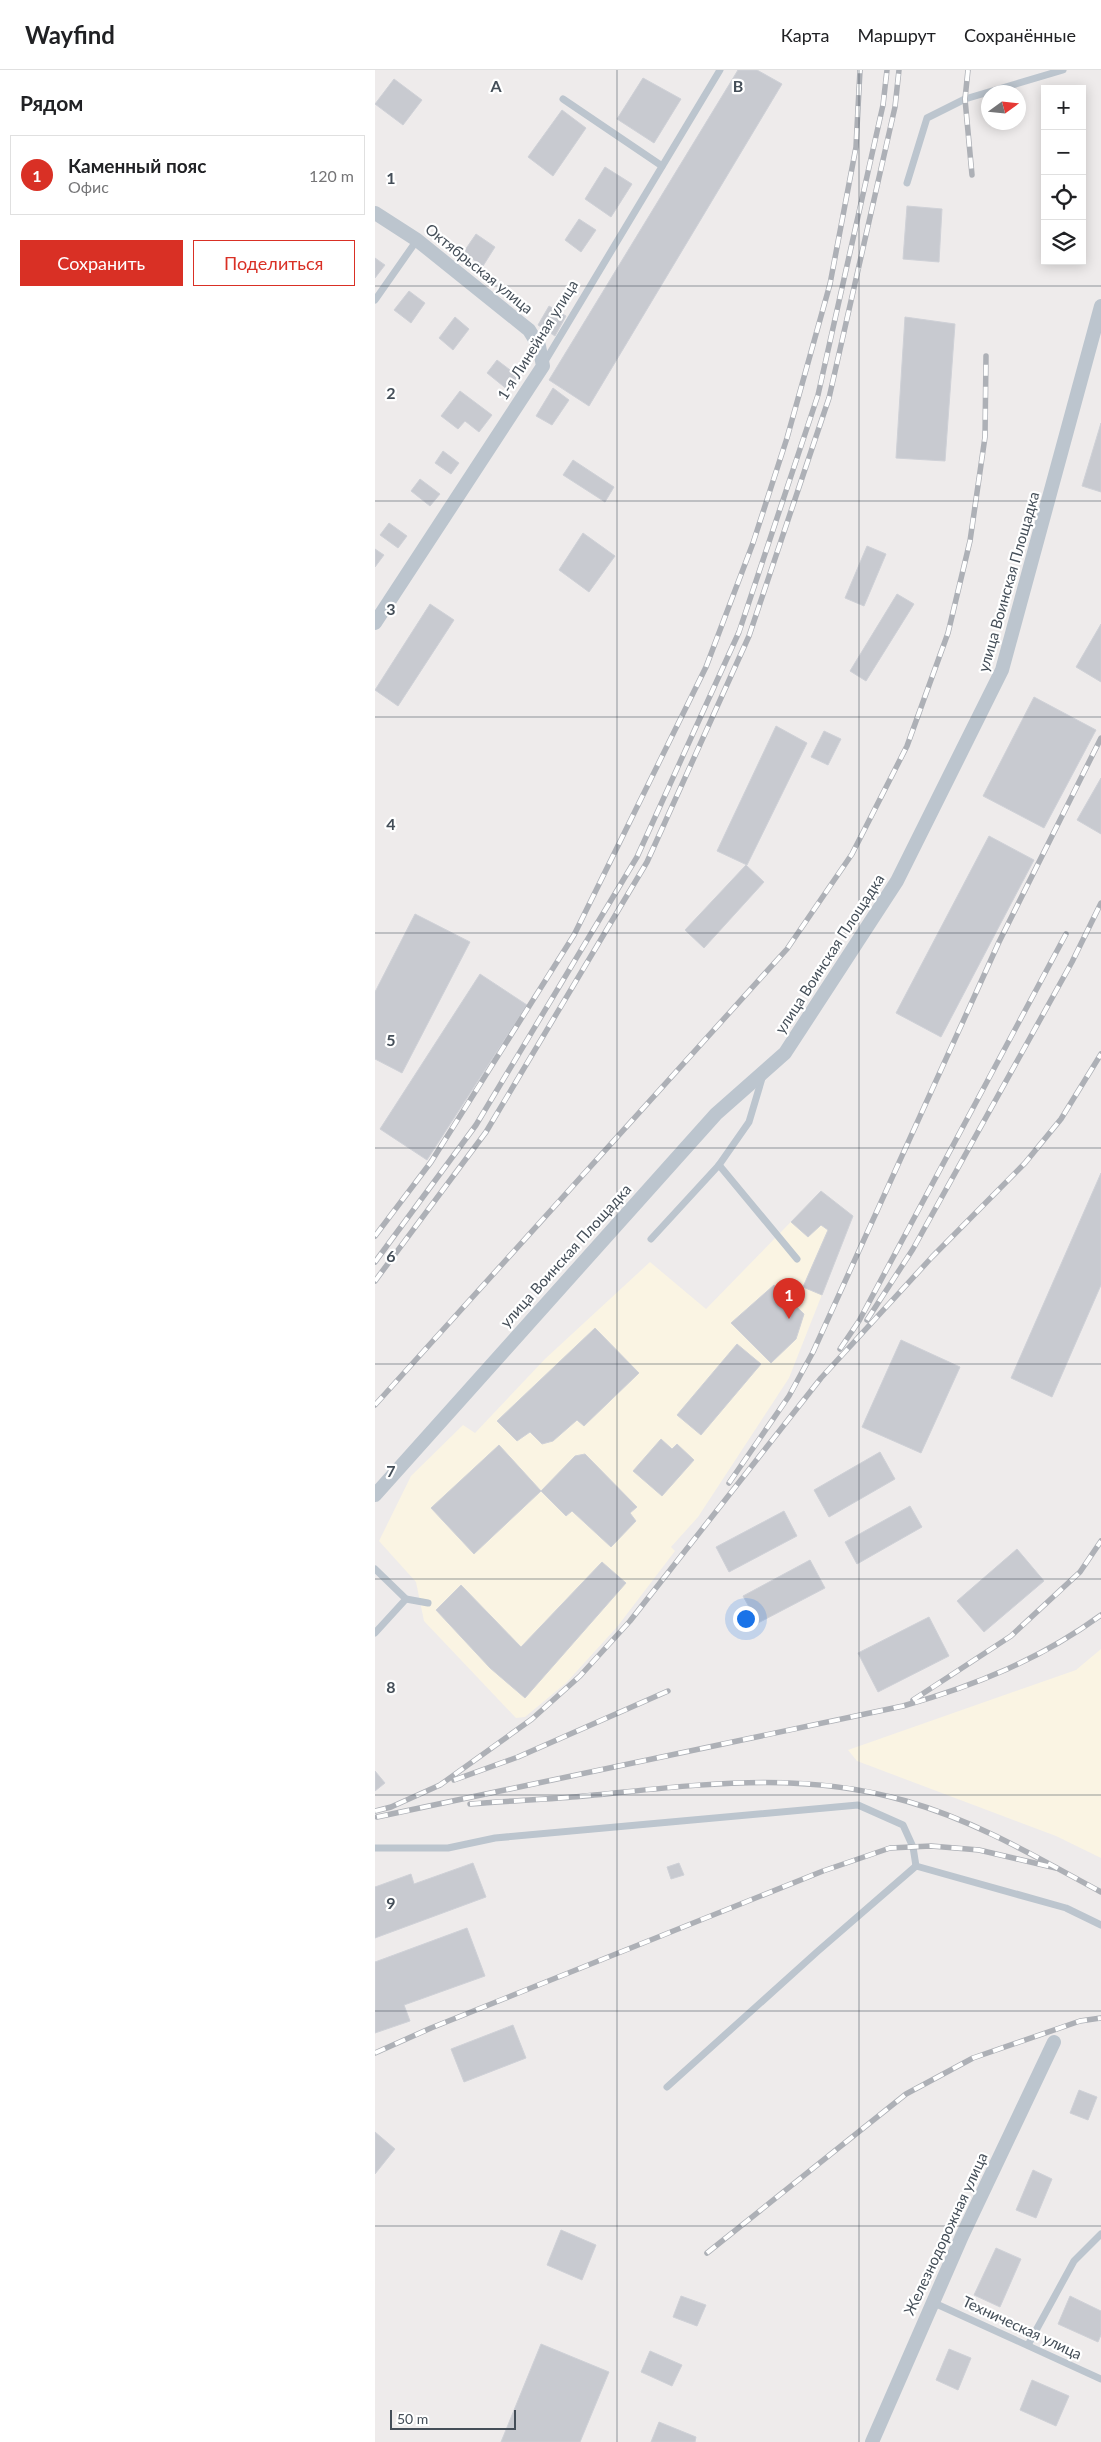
<!DOCTYPE html>
<html lang="ru">
<head>
<meta charset="utf-8">
<style>
  body { margin:0; font-family:Lato,sans-serif; background:#f2f2f2; color:#202124 }
  .controls { position:absolute; right:15px; top:15px; display:grid; overflow:hidden; border-radius:0px; box-shadow:0 2px 12px #0003 }
  .controls button { width:45px; height:45px; display:grid; place-items:center; padding:0; border:0; border-bottom:1px solid #e0e0e0; background:#fff; color:#202124; font:25px sans-serif }
  .compass { position:absolute; left:606px; top:15px; width:45px; height:45px; border-radius:50%; background:#fff; box-shadow:0 2px 12px #0003; rotate:75deg }
  .scale { position:absolute; left:15px; bottom:12px; width:126px; box-sizing:border-box; padding-left:5px; border:2px solid #444e58; border-top:0; font-size:14px; line-height:18px; white-space:nowrap; color:#444e58; -webkit-text-stroke:4px #fff; paint-order:stroke }
  .you { position:absolute; left:370px; top:1548px; width:18px; height:18px; margin:-12px; border:4px solid #fff; border-radius:50%; background:#1a73e8; box-shadow:0 0 0 8px #1a73e833 }
  .badge { display:grid; place-items:center; width:32px; height:32px; border-radius:50%; background:#d93025; color:#fff; font-size:16px; font-weight:700 }
  .pin { position:absolute; translate:-50% -41px; filter:drop-shadow(0 1px 2px #0008) }
  .pin::after { content:''; position:absolute; top:26px; width:18px; height:15px; background:inherit; clip-path:polygon(0 0,100% 0,50% 100%) }
  .list { margin:0; padding:0; list-style:none }
  h2 { display:flex; justify-content:space-between; align-items:center; height:65px; margin:0; padding:0 20px; font-size:21px }
  h2 small { font-size:16px; font-weight:400; color:#757577 }
  .list li { display:grid; grid-template-columns:32px 1fr auto; gap:15px; align-items:center; box-sizing:border-box; height:80px; margin:0 10px 10px; padding:0 10px; border:1px solid #e0e0e0; border-radius:0px }
  .list b { display:block; font-size:19px; white-space:nowrap }
  .list p { margin:0; font-size:16px; white-space:nowrap; color:#757577 }
  .list em { font-size:16px; font-style:normal; color:#757577 }
  .actions { display:flex; gap:10px; padding:15px 20px }
  .actions a { flex:1; padding:11px 0; border:1px solid #d93025; border-radius:0px; text-align:center; font-size:18px; color:#d93025 }
  .actions .main { background:#d93025; color:#fff }
  .icon { flex:none; width:28px; height:28px; fill:none; stroke:currentColor; stroke-width:2; stroke-linecap:round; stroke-linejoin:round }
  .map { position:relative; flex:none; width:726px; height:2372px; overflow:hidden }
  header { display:flex; align-items:center; gap:30px; box-sizing:border-box; height:70px; padding:0 25px; background:#fff; border-bottom:1px solid #e0e0e0 }
  header strong { font-size:24px }
  nav { display:flex; gap:28px; margin-inline-start:auto; font-size:18px }
  main { display:flex }
  aside { flex:1; background:#fff }
  .map>svg:first-child { display:block }
  .commercial { fill:#faf4e3 }
  .building { fill:#c8cad0; stroke:#cfd1d7 }
  .lines { fill:none; stroke-linecap:round; stroke-linejoin:round }
  .lane { stroke:#bcc5ce; stroke-width:7 }
  .street { stroke:#bcc5ce; stroke-width:14 }
  .rail-casing { stroke:#adb0b6; stroke-width:5.5 }
  .rail { stroke:#fff; stroke-width:4; stroke-dasharray:11; stroke-linecap:butt }
  .grid { fill:none; stroke:#444e58; stroke-width:1; stroke-opacity:0.55 }
  .labels { text-anchor:middle; stroke-width:4.5; stroke-linejoin:round; paint-order:stroke }
  .street-label { font-size:15px; fill:#444e58; stroke:#fff }
  .grid-label { font-size:16px; text-anchor:middle; font-weight:bold; fill:#444e58; stroke:#fff; stroke-width:4.5; stroke-linejoin:round; paint-order:stroke }
</style>
</head>
<body>
<header>
<strong>Wayfind</strong>
<nav><a>Карта</a><a>Маршрут</a><a>Сохранённые</a></nav>
</header>
<main>
<aside>
<h2>Рядом<small></small></h2>
<ul class="list">
<li><span class="badge">1</span><div><b>Каменный пояс</b><p>Офис</p></div><em>120 m</em></li>
</ul>
<div class="actions"><a class="main">Сохранить</a><a>Поделиться</a></div>
</aside>
<div class="map">
<svg width="726" height="2372" viewBox="0 0 726 2372">
  <rect width="100%" height="100%" fill="#eeebeb"/>
  <g class="commercial">
    <polygon points="446,1121 478,1146 414,1308 323,1447 296,1477 300,1481 242,1557 191,1613 150,1647 141,1648 49,1551 41,1512 4,1471 36,1406 88,1355 100,1363 170,1289 275,1192 331,1239"/>
    <polygon points="726,1579 726,1788 681,1766 482,1691 473,1680 701,1600"/>
  </g>
  <g class="building">
    <polygon points="363,0 382,0 407,14 214,336 174,310"/>
    <polygon points="268,8 306,29 279,73 242,49"/>
    <polygon points="19,9 47,30 28,55 0,34"/>
    <polygon points="187,40 211,58 178,106 153,87"/>
    <polygon points="230,97 257,114 236,147 210,129"/>
    <polygon points="532,136 567,139 564,192 528,189"/>
    <polygon points="204,149 221,160 206,182 190,170"/>
    <polygon points="101,164 120,177 108,196 88,183"/>
    <polygon points="0,188 10,195 0,208"/>
    <polygon points="34,221 50,233 36,253 19,240"/>
    <polygon points="174,236 191,246 180,266 163,255"/>
    <polygon points="80,247 94,259 78,280 64,268"/>
    <polygon points="530,247 580,254 570,391 521,388"/>
    <polygon points="122,290 143,306 133,320 112,303"/>
    <polygon points="178,318 194,330 177,355 161,346"/>
    <polygon points="85,321 117,345 104,362 90,351 83,359 66,346"/>
    <polygon points="726,353 726,422 707,416"/>
    <polygon points="68,381 84,393 76,404 60,393"/>
    <polygon points="198,390 239,417 230,432 188,405"/>
    <polygon points="45,409 65,424 55,436 36,421"/>
    <polygon points="14,453 32,466 23,478 5,465"/>
    <polygon points="208,463 240,486 214,522 184,500"/>
    <polygon points="492,476 511,484 489,536 470,528"/>
    <polygon points="0,479 9,485 0,497"/>
    <polygon points="522,524 539,534 491,611 475,601"/>
    <polygon points="55,534 79,550 23,636 0,620"/>
    <polygon points="726,554 726,612 701,597"/>
    <polygon points="659,627 721,660 669,758 608,726"/>
    <polygon points="401,656 432,673 372,795 342,781"/>
    <polygon points="449,661 466,669 453,695 436,687"/>
    <polygon points="726,708 726,764 702,750"/>
    <polygon points="614,766 659,790 566,967 521,943"/>
    <polygon points="371,795 389,812 329,878 310,860"/>
    <polygon points="40,844 95,872 27,1003 0,989 0,922"/>
    <polygon points="105,904 152,935 52,1090 5,1059"/>
    <polygon points="726,1103 726,1215 677,1327 636,1308"/>
    <polygon points="446,1121 478,1146 447,1225 428,1217 453,1160 446,1155 433,1167 416,1152"/>
    <polygon points="399,1215 429,1244 421,1269 396,1293 356,1253"/>
    <polygon points="220,1258 264,1303 209,1356 202,1350 178,1371 167,1374 155,1362 142,1371 122,1351"/>
    <polygon points="526,1270 585,1297 546,1383 487,1357"/>
    <polygon points="362,1274 386,1294 326,1365 302,1345"/>
    <polygon points="286,1369 297,1379 302,1374 319,1390 287,1426 258,1401"/>
    <polygon points="124,1375 166,1421 99,1484 56,1438"/>
    <polygon points="505,1382 520,1409 454,1447 439,1420"/>
    <polygon points="210,1384 262,1437 255,1443 261,1451 236,1477 197,1441 191,1446 166,1421 200,1386"/>
    <polygon points="535,1436 547,1457 482,1494 470,1472"/>
    <polygon points="409,1441 422,1466 354,1502 341,1477"/>
    <polygon points="642,1479 669,1511 609,1562 582,1531"/>
    <polygon points="435,1490 450,1518 383,1553 368,1526"/>
    <polygon points="227,1492 251,1513 150,1628 115,1598 61,1540 86,1515 146,1577"/>
    <polygon points="554,1547 574,1586 503,1622 483,1583"/>
    <polygon points="0,1701 10,1713 0,1721"/>
    <polygon points="98,1793 111,1827 0,1868 0,1817 36,1804 39,1814"/>
    <polygon points="304,1793 309,1805 296,1809 292,1797"/>
    <polygon points="92,1858 110,1906 29,1935 35,1951 0,1963 0,1892"/>
    <polygon points="138,1955 151,1988 89,2012 76,1979"/>
    <polygon points="704,2020 722,2027 713,2050 695,2043"/>
    <polygon points="0,2062 20,2079 0,2104"/>
    <polygon points="658,2100 677,2109 661,2148 641,2140"/>
    <polygon points="186,2160 221,2175 207,2210 172,2195"/>
    <polygon points="621,2178 646,2189 625,2237 599,2225"/>
    <polygon points="306,2226 331,2235 322,2256 298,2247"/>
    <polygon points="695,2226 726,2241 726,2265 723,2272 683,2254"/>
    <polygon points="166,2274 234,2302 205,2372 126,2372"/>
    <polygon points="574,2279 596,2288 583,2320 561,2310"/>
    <polygon points="275,2281 307,2295 297,2316 266,2302"/>
    <polygon points="657,2310 694,2326 681,2356 645,2340"/>
    <polygon points="284,2352 321,2367 320,2372 276,2372"/>
  </g>
  <g class="lines">
    <g class="lane">
      <polyline points="188,29 287,96"/>
      <polyline points="532,113 552,48 590,29 688,0"/>
      <polyline points="0,230 42,170"/>
      <polyline points="169,293 345,0"/>
      <polyline points="344,1095 422,1189"/>
      <polyline points="276,1169 344,1095 374,1052 388,1005"/>
      <polyline points="0,1499 31,1529 53,1533"/>
      <polyline points="0,1563 31,1529"/>
      <polyline points="0,1778 73,1778 120,1768 483,1735 528,1755 538,1777 541,1796"/>
      <polyline points="292,2017 443,1881 541,1796 691,1838 726,1855"/>
      <polyline points="557,2232 726,2309"/>
      <polyline points="653,2275 699,2191 726,2164"/>
    </g>
    <g class="street">
      <polyline points="0,143 42,170 154,260 164,276 168,296 0,553"/>
      <polyline points="0,1425 341,1044 410,983 522,811 627,600 726,236"/>
      <polyline points="497,2372 587,2166 679,1972"/>
    </g>
    <g class="rail-casing">
      <g id="rail">
        <polyline points="593,0 590,29 597,105"/>
        <polyline points="0,1166 56,1092 199,865 331,597 378,473 412,368 455,214 481,77 485,0"/>
        <polyline points="0,1192 101,1055 262,787 364,562 443,325 508,35 512,0"/>
        <polyline points="0,1211 111,1062 272,792 374,566 454,328 520,37 524,0"/>
        <polyline points="492,1250 538,1179 697,892 726,833"/>
        <polyline points="465,1279 484,1251 691,864"/>
        <polyline points="0,1335 412,879 477,784 532,676 573,563 595,471 610,367 611,286"/>
        <polyline points="354,1413 414,1326 438,1282 624,872 726,668"/>
        <polyline points="538,1630 636,1566 705,1502 726,1471"/>
        <polyline points="79,1710 143,1687 293,1621"/>
        <path d="M95,1734C129,1731 163,1730 197,1727C311,1717 418,1698 531,1731C601,1751 663,1788 726,1822"/>
        <polyline points="0,1741 16,1737 65,1715 157,1649 205,1606 255,1551 446,1308 557,1187 650,1093 686,1049 726,984"/>
        <path d="M2,1747L528,1636C599,1616 666,1589 726,1545"/>
        <polyline points="0,1983 56,1958 448,1801 515,1778 556,1776 604,1780 681,1798"/>
        <polyline points="332,2183 531,2024 598,1988 705,1951 726,1948"/>
      </g>
    </g>
    <use href="#rail" class="rail"/>
  </g>
  <path class="grid" d="M242,0V2372M484,0V2372M0,216H726M0,431H726M0,647H726M0,863H726M0,1078H726M0,1294H726M0,1509H726M0,1725H726M0,1941H726M0,2156H726"/>
  <g class="labels">
    <g class="street-label">
      <text transform="translate(104 199) rotate(39)" y="5">Октябрьская улица</text>
      <text transform="translate(163 270) rotate(-58)" y="5">1-я Линейная улица</text>
      <text transform="translate(634 512) rotate(-74)" y="5">улица Воинская Площадка</text>
      <text transform="translate(455 884) rotate(-57)" y="5">улица Воинская Площадка</text>
      <text transform="translate(191 1186) rotate(-48)" y="5">улица Воинская Площадка</text>
      <text transform="translate(571 2164) rotate(-65)" y="5">Железнодорожная улица</text>
      <text transform="translate(647 2258) rotate(25)" y="5">Техническая улица</text>
    </g>
  </g>
  <g class="grid-label">
    <text x="121" y="22">A</text>
    <text x="363" y="22">B</text>
    <text x="16" y="114">1</text>
    <text x="16" y="329">2</text>
    <text x="16" y="545">3</text>
    <text x="16" y="760">4</text>
    <text x="16" y="976">5</text>
    <text x="16" y="1192">6</text>
    <text x="16" y="1407">7</text>
    <text x="16" y="1623">8</text>
    <text x="16" y="1839">9</text>
  </g>
</svg>
<div class="controls">
<button>+</button>
<button>−</button>
<button><svg class="icon" aria-label="locate" viewBox="0 0 24 24"><circle cx="12" cy="12" r="6"/><path d="M12 2v4M12 18v4M2 12h4M18 12h4"/></svg></button>
<button><svg class="icon" aria-label="layers" viewBox="0 0 24 24"><path d="M12 4l9 5-9 5-9-5zM3 14l9 5 9-5"/></svg></button>
</div>
<svg class="compass" viewBox="-18 -18 36 36"><path d="M0-13l5 13h-10z" fill="#e53935"/><path d="M0 13l5-13h-10z" fill="#757577"/></svg>
<div class="scale">50 m</div>
<div class="you"></div>
<div class="pin badge" style="left:414px;top:1249px">1</div>
</div>
</main>
</body>
</html>
